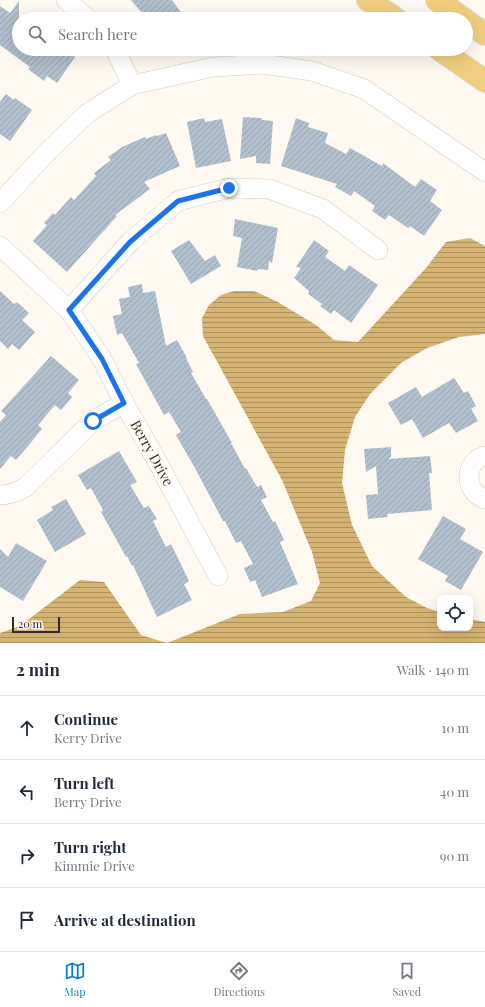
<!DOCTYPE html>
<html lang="en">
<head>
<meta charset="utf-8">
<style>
  body { margin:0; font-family:"Playfair Display",serif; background:#f6f6f7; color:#1f2937 }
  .controls { position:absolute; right:12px; bottom:12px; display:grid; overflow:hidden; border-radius:8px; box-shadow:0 4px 16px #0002 }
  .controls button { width:36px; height:36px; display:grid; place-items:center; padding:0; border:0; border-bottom:1px solid #e0e1e3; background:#fff; color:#1f2937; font:20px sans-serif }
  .scale { position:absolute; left:12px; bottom:10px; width:48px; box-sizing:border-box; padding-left:4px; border:2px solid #2f2c26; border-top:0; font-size:11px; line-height:14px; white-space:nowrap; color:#2f2c26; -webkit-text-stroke:3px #fef9f0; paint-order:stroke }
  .stop { position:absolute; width:12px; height:12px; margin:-9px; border:3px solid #1a73e8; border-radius:50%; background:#fff }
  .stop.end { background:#1a73e8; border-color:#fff; box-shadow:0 1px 4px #0008 }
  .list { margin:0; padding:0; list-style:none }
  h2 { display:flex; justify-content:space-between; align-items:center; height:52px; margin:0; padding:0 16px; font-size:17px }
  h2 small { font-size:13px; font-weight:400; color:#747a83 }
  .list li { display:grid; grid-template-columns:26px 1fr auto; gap:12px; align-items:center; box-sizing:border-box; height:64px; padding:0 16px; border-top:1px solid #e0e1e3 }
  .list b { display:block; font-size:15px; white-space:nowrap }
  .list p { margin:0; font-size:13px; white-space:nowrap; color:#747a83 }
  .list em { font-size:13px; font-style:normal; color:#747a83 }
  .icon { flex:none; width:22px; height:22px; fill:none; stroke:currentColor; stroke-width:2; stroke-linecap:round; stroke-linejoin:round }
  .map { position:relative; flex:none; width:485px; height:643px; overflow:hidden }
  .search { position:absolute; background:#fff; box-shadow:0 4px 16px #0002; left:12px; right:12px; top:12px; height:44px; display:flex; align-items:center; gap:10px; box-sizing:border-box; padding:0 14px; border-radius:22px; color:#747a83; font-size:15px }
  .sheet { height:308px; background:#fff }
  nav { display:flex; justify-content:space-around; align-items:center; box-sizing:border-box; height:56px; border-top:1px solid #e0e1e3; background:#fff; font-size:11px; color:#747a83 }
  nav a { display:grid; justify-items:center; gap:2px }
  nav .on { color:#0e81cb }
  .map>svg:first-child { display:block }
  .water { fill:url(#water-rules) }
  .building { fill:url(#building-hatch) }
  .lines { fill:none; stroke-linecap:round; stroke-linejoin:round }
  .minor-casing { stroke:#d5ccbd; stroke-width:20 }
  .primary-casing { stroke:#dad9d8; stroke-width:24 }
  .minor { stroke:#fff; stroke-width:19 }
  .primary { stroke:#f0cd7e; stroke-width:22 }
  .route { stroke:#1a73e8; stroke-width:5 }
  .labels { text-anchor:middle; stroke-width:4; stroke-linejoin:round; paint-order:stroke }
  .street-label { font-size:14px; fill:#2f2c26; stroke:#fef9f0 }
</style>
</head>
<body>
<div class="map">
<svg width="485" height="643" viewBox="0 0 485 643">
  <defs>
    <pattern id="water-rules" width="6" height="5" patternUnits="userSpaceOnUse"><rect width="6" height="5" fill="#d5b373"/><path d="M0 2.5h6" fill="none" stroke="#ad925e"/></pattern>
    <pattern id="building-hatch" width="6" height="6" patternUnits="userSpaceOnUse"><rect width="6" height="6" fill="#b2bfcc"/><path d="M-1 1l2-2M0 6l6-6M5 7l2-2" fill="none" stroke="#99a4af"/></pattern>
  </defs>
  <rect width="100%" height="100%" fill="#fef9f0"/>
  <g class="water">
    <polygon points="470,238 485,246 485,334 459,337 427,348 401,363 370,394 355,417 345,450 342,483 352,525 372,566 406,597 427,608 440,612 440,628 470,628 470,619 485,622 485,643 167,643 240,614 283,612 311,601 320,583 312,552 282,480 203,336 202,318 209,305 221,295 234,291 254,291 276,301 316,325 334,340 358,342 426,268 446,242"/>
    <polygon points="80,580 104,582 141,635 167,643 0,643 0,633 20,626"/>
  </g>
  <g class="building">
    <polygon points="131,0 172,0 186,19 147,19"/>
    <polygon points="19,1 19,49 63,49 75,57 57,83 47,76 44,81 28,69 30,67 0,45 0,6 10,13"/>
    <polygon points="6,94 14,100 15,98 32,110 10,141 0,134 0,102"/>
    <polygon points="243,117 262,118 262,120 273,121 270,164 256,163 256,156 240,159"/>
    <polygon points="204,118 205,122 222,119 231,161 196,168 187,122"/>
    <polygon points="296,118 309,123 308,127 328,133 325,143 346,154 350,148 382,166 383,163 415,187 421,179 437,190 430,201 442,210 424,236 410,226 408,228 389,215 385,220 372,211 375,206 354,191 351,196 335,187 337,184 281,166"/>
    <polygon points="166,133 180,166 144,182 150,189 115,215 117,216 67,272 33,241 47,225 44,223 53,213 55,215 71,197 74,200 96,176 94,173 111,160 108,157 122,147 145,137 146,139 156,135 157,136"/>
    <polygon points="235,219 278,228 272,263 269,261 268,270 258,269 257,271 237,267 242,238 233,236"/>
    <polygon points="189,240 205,261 215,255 221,266 191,284 171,251"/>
    <polygon points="314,240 329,251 325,257 345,271 349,265 378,285 351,323 334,310 331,314 320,306 322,304 308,294 309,291 294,278 301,268 296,267"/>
    <polygon points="142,284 143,293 155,291 166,346 177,340 187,358 186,358 193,372 191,373 206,399 207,399 232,443 231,443 245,469 246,468 257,487 261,485 267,497 261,500 273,522 275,521 284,540 280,542 298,584 262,597 255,580 250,582 244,568 253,564 241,541 236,543 225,521 223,521 196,470 176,435 181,432 169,412 164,415 136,364 139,363 122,333 117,335 113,316 122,314 119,299 130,297 128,287"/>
    <polygon points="0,291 14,304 17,302 29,313 22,320 35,332 19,350 12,344 8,349 0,341"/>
    <polygon points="51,356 79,380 68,393 72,397 61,410 55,405 38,425 42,429 28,446 16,460 11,456 0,469 0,422 6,415 1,411"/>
    <polygon points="454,378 464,393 468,391 476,406 471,409 478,421 456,433 449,423 423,438 412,419 401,425 388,403 416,387 422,397"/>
    <polygon points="391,447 391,457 388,459 430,456 432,473 429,473 432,510 387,514 388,517 368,519 366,495 378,494 376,466 366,472 364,449"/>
    <polygon points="119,451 137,482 130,485 144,508 149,506 157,519 153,521 166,547 171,544 189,581 184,584 192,600 157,617 133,565 132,566 127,556 126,557 101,512 103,510 91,488 87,490 78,475"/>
    <polygon points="66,499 86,534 55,552 37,520 53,510 51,507"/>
    <polygon points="443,516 466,529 460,539 483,552 461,590 445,581 448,576 418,559"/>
    <polygon points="16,543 47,561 23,601 0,587 0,549 8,557"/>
  </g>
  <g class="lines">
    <g class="minor-casing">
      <g id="minor">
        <polyline points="66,0 88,19"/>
        <polyline points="115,49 132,85"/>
        <polyline points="0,203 50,149 88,113 132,85 213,67 263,64 312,71 364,89 485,172"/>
        <polyline points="0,246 69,310 102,359 124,403 157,461 218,576"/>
        <polyline points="69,310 130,242 178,201 229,188 269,189 323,209 378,250"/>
        <path d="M485,456C463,462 464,492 485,499"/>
        <path d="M0,495C10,495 17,492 26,487L93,421L124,403"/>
      </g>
    </g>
    <g class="primary-casing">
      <g id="primary">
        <polyline points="368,0 396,19"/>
        <polyline points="437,0 464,19"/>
        <polyline points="466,21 485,34"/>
        <polyline points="439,49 485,81"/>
      </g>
    </g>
    <use href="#minor" class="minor"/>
    <use href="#primary" class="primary"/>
  </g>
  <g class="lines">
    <polyline class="route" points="93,421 124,403 102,359 69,310 130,242 178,201 229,188"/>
  </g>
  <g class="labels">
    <g class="street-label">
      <text transform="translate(152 453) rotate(61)" y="5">Berry Drive</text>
    </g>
  </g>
</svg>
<div class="controls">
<button><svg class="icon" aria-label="locate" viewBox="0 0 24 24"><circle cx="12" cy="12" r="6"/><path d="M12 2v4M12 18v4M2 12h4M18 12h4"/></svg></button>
</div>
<div class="scale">20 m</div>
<div class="stop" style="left:93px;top:421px"></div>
<div class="stop end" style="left:229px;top:188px"></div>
<div class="search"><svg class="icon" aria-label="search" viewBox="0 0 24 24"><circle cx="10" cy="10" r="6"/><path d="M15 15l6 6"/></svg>Search here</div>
</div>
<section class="sheet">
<h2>2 min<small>Walk · 140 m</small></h2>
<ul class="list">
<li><svg class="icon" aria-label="ahead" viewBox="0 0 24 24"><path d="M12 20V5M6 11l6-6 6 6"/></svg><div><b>Continue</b><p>Kerry Drive</p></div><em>10 m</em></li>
<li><svg class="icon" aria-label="left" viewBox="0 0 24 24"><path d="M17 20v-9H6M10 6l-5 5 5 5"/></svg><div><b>Turn left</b><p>Berry Drive</p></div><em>40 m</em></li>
<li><svg class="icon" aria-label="right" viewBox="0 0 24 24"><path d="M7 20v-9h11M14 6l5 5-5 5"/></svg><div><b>Turn right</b><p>Kimmie Drive</p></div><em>90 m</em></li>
<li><svg class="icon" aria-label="arrive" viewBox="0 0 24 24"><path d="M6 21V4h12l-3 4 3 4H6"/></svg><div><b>Arrive at destination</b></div></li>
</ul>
</section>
<nav>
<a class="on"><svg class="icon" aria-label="map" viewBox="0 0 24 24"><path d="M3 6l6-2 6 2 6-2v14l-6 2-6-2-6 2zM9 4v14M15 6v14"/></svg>Map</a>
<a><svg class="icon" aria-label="directions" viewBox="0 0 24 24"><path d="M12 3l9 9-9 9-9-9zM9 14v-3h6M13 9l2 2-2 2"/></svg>Directions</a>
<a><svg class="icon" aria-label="saved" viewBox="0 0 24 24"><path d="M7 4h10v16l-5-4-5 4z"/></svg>Saved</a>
</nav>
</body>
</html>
